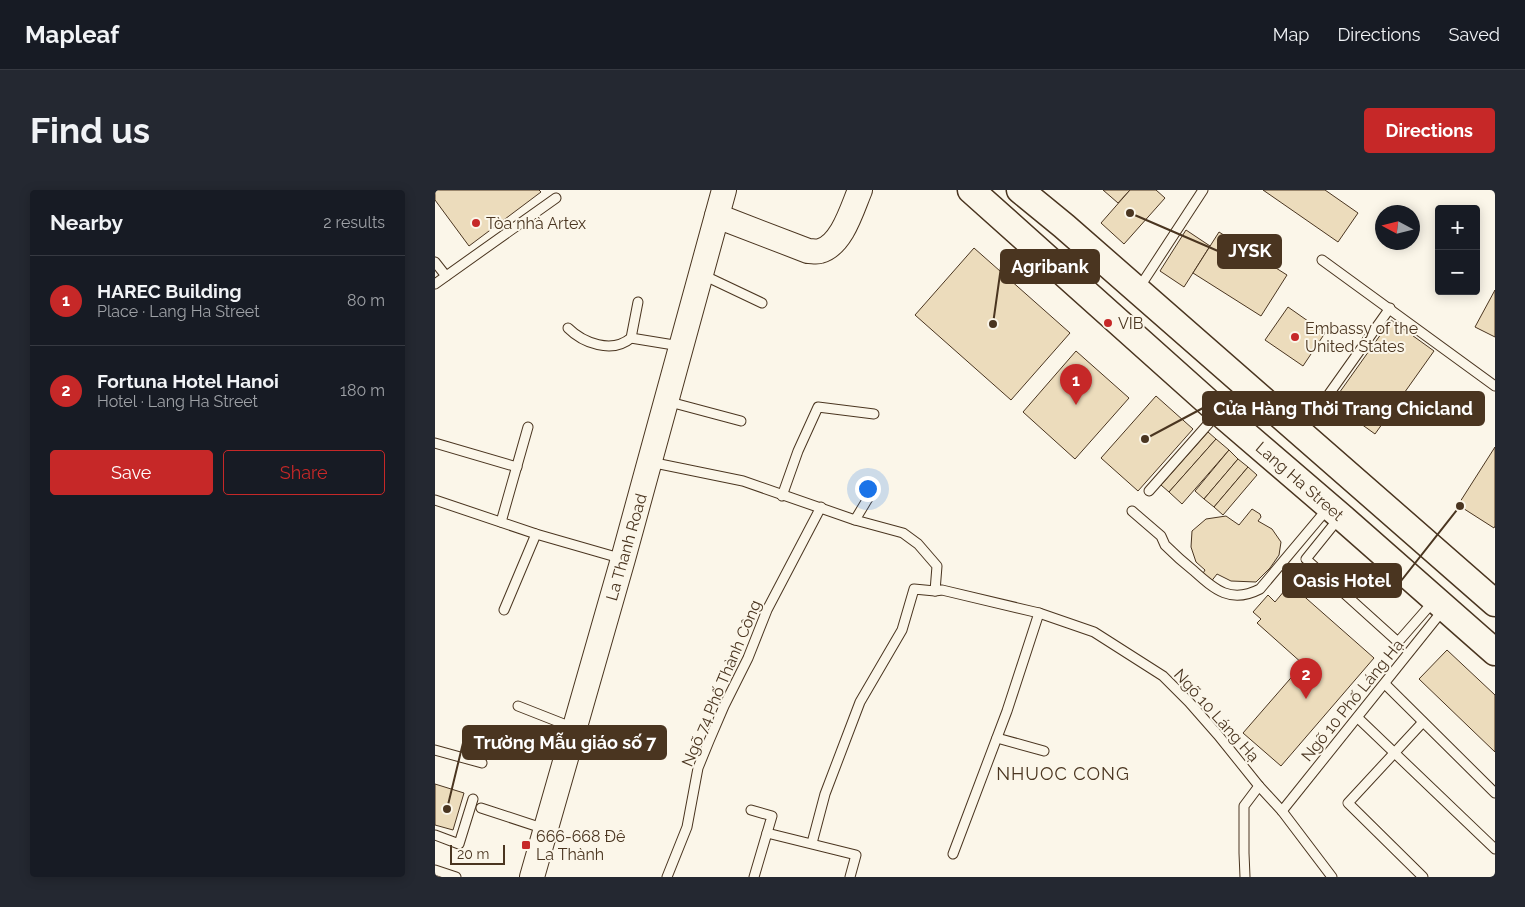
<!DOCTYPE html>
<html lang="en">
<head>
<meta charset="utf-8">
<style>
  body { margin:0; font-family:Raleway,sans-serif; background:#242831; color:#f1f3f6 }
  .controls { position:absolute; right:15px; top:15px; display:grid; overflow:hidden; border-radius:5px; box-shadow:0 2px 12px #0003 }
  .controls button { width:45px; height:45px; display:grid; place-items:center; padding:0; border:0; border-bottom:1px solid #363941; background:#171b24; color:#f1f3f6; font:25px sans-serif }
  .compass { position:absolute; left:940px; top:15px; width:45px; height:45px; border-radius:50%; background:#171b24; box-shadow:0 2px 12px #0003; rotate:277deg }
  .scale { position:absolute; left:15px; bottom:12px; width:55px; box-sizing:border-box; padding-left:5px; border:2px solid #4a3520; border-top:0; font-size:14px; line-height:18px; white-space:nowrap; color:#4a3520; -webkit-text-stroke:4px #fbf6e9; paint-order:stroke }
  .you { position:absolute; left:432px; top:298px; width:18px; height:18px; margin:-12px; border:4px solid #fff; border-radius:50%; background:#1a73e8; box-shadow:0 0 0 8px #1a73e833 }
  .badge { display:grid; place-items:center; width:32px; height:32px; border-radius:50%; background:#c62828; color:#fff; font-size:16px; font-weight:700 }
  .pin { position:absolute; translate:-50% -41px; filter:drop-shadow(0 1px 2px #0008) }
  .pin::after { content:''; position:absolute; top:26px; width:18px; height:15px; background:inherit; clip-path:polygon(0 0,100% 0,50% 100%) }
  .list { margin:0; padding:0; list-style:none }
  h2 { display:flex; justify-content:space-between; align-items:center; height:65px; margin:0; padding:0 20px; font-size:21px }
  h2 small { font-size:16px; font-weight:400; color:#9ea1a6 }
  .list li { display:grid; grid-template-columns:32px 1fr auto; gap:15px; align-items:center; box-sizing:border-box; height:90px; padding:0 20px; border-top:1px solid #363941 }
  .list b { display:block; font-size:19px; white-space:nowrap }
  .list p { margin:0; font-size:16px; white-space:nowrap; color:#9ea1a6 }
  .list em { font-size:16px; font-style:normal; color:#9ea1a6 }
  .actions { display:flex; gap:10px; padding:15px 20px }
  .actions a { flex:1; padding:11px 0; border:1px solid #c62828; border-radius:5px; text-align:center; font-size:18px; color:#c62828 }
  .actions .main { background:#c62828; color:#fff }
  .map { position:relative; flex:none; width:1060px; height:687px; overflow:hidden; border-radius:5px }
  header { display:flex; align-items:center; gap:30px; box-sizing:border-box; height:70px; padding:0 25px; background:#171b24; border-bottom:1px solid #363941 }
  header strong { font-size:24px }
  nav { display:flex; gap:28px; margin-inline-start:auto; font-size:18px }
  .intro { display:flex; align-items:center; justify-content:space-between; box-sizing:border-box; height:120px; padding:0 30px }
  h1 { margin:0; font-size:35px }
  .button { padding:12px 22px; border-radius:5px; background:#c62828; color:#fff; font-size:18px; font-weight:700 }
  main { display:flex; gap:30px; padding:0 30px }
  aside { flex:1; background:#171b24; border-radius:5px; box-shadow:0 2px 12px #0003 }
  .map>svg:first-child { display:block }
  .building { fill:#ecdcbc; stroke:#4a3520 }
  .lines { fill:none; stroke-linecap:round; stroke-linejoin:round }
  .lane-casing { stroke:#4a3520; stroke-width:11 }
  .secondary-casing { stroke:#4a3520; stroke-width:26 }
  .primary-casing { stroke:#4a3520; stroke-width:29 }
  .lane { stroke:#fbf6e9; stroke-width:9 }
  .secondary { stroke:#fbf6e9; stroke-width:24 }
  .primary { stroke:#fbf6e9; stroke-width:26 }
  .poi-dot { fill:#c62828; stroke:#fbf6e9; stroke-width:2 }
  .labels { text-anchor:middle; stroke-width:4; stroke-linejoin:round; paint-order:stroke }
  .poi-label { font-size:16px; fill:#4a3520; stroke:#fbf6e9; text-anchor:start }
  .street-label { font-size:16px; fill:#4a3520; stroke:#fbf6e9 }
  .neighbourhood-label { font-size:18px; letter-spacing:1px; fill:#4a3520; stroke:#fbf6e9 }
  .leader { fill:none; stroke:#4a3520; stroke-width:2 }
  .callout-dot { fill:#4a3520; stroke:#fbf6e9; stroke-width:2 }
  .callout { fill:#4a3520; stroke:#4a3520; stroke-width:2 }
  .callout-label { font-size:18px; text-anchor:middle; font-weight:bold; fill:#fff }
</style>
</head>
<body>
<header>
<strong>Mapleaf</strong>
<nav><a>Map</a><a>Directions</a><a>Saved</a></nav>
</header>
<div class="intro"><h1>Find us</h1><a class="button">Directions</a></div>
<main>
<aside>
<h2>Nearby<small>2 results</small></h2>
<ul class="list">
<li><span class="badge">1</span><div><b>HAREC Building</b><p>Place · Lang Ha Street</p></div><em>80 m</em></li>
<li><span class="badge">2</span><div><b>Fortuna Hotel Hanoi</b><p>Hotel · Lang Ha Street</p></div><em>180 m</em></li>
</ul>
<div class="actions"><a class="main">Save</a><a>Share</a></div>
</aside>
<div class="map">
<svg width="1060" height="687" viewBox="0 0 1060 687">
  <rect width="100%" height="100%" fill="#fbf6e9"/>
  <g class="building">
    <polygon points="0,0 104,0 106,2 34,56 0,10"/>
    <polygon points="668,0 695,0 683,13"/>
    <polygon points="695,0 721,0 730,8 689,54 666,33"/>
    <polygon points="828,0 890,0 923,23 903,52"/>
    <polygon points="751,40 775,56 749,97 725,81"/>
    <polygon points="784,42 852,85 826,126 758,83"/>
    <polygon points="539,58 635,143 576,210 480,125"/>
    <polygon points="1060,100 1060,147 1040,137"/>
    <polygon points="853,117 890,143 868,176 830,150"/>
    <polygon points="956,130 999,161 940,244 897,213"/>
    <polygon points="641,161 694,208 640,269 588,222"/>
    <polygon points="721,206 758,239 703,301 666,268"/>
    <polygon points="773,242 781,249 734,302 726,295"/>
    <polygon points="781,249 794,260 747,314 734,302"/>
    <polygon points="1060,257 1060,336 1059,338 1023,315"/>
    <polygon points="794,260 803,269 769,309 760,301"/>
    <polygon points="803,269 813,277 779,317 769,309"/>
    <polygon points="813,277 822,285 788,325 779,317"/>
    <polygon points="817,319 825,324 826,327 823,331 837,339 846,352 844,365 835,378 821,392 796,391 782,384 775,393 767,385 770,380 761,372 756,357 757,341 771,329 791,326 804,335"/>
    <polygon points="855,394 939,468 846,576 808,543 868,474 822,433 826,429 818,422 833,405 840,412"/>
    <polygon points="1012,460 1060,505 1060,562 984,489"/>
    <polygon points="0,594 29,603 18,640 0,635"/>
  </g>
  <g class="lines">
    <g class="lane-casing">
      <g id="lane">
        <polyline points="887,70 1060,196"/>
        <polyline points="0,72 11,86"/>
        <polyline points="268,85 327,113"/>
        <polyline points="0,94 121,8"/>
        <polyline points="704,98 768,0"/>
        <path d="M133,138C148,153 177,164 196,148L203,112"/>
        <polyline points="196,148 245,156"/>
        <polyline points="231,211 306,231"/>
        <polyline points="867,242 955,118"/>
        <polyline points="0,253 82,277"/>
        <polyline points="215,272 308,291 420,330 468,343 483,354 502,376 500,401 507,400 604,423 659,442 728,486 754,512 783,545 824,596 847,621 897,687"/>
        <polyline points="714,301 782,224"/>
        <polyline points="347,306 363,261 383,217 439,224"/>
        <polyline points="0,310 101,344 188,369"/>
        <path d="M697,321L726,346L730,355C739,364 749,373 759,381C780,400 796,414 825,399L893,318"/>
        <polyline points="904,328 871,369 963,452 998,412"/>
        <polyline points="420,330 438,300"/>
        <polyline points="66,332 93,237"/>
        <polyline points="69,420 101,344"/>
        <polyline points="950,494 1060,603"/>
        <polyline points="83,516 139,538"/>
        <polyline points="923,528 1060,659"/>
        <polyline points="562,548 609,561"/>
        <polyline points="0,560 47,573"/>
        <polyline points="46,618 110,639"/>
        <polyline points="316,620 337,626 319,687"/>
        <polyline points="847,621 1008,420"/>
        <polyline points="332,643 421,665 415,687"/>
        <polyline points="0,645 24,654 38,609"/>
        <polyline points="377,653 390,604 425,512 467,440 479,399 500,401"/>
        <polyline points="518,664 572,521 604,423"/>
        <polyline points="0,680 21,687"/>
        <polyline points="232,687 252,637 263,578 274,551 289,516 313,468 332,420 386,317"/>
        <polyline points="810,687 809,663 809,616 824,596"/>
        <polyline points="988,687 913,613 988,532"/>
      </g>
    </g>
    <g class="secondary-casing">
      <g id="secondary">
        <path d="M282,26L373,61C377,61 382,62 385,61C407,55 417,19 425,0"/>
        <polyline points="97,687 188,369 289,0"/>
      </g>
    </g>
    <g class="primary-casing">
      <g id="primary">
        <polyline points="536,0 783,221 910,330 1060,462"/>
        <polyline points="585,0 629,36 1060,413"/>
      </g>
    </g>
    <use href="#lane" class="lane"/>
    <use href="#secondary" class="secondary"/>
    <use href="#primary" class="primary"/>
  </g>
  <g class="poi-dot">
    <circle cx="41" cy="33" r="5"/>
    <circle cx="673" cy="133" r="5"/>
    <circle cx="860" cy="147" r="5"/>
    <rect x="86" y="650" width="10" height="10" rx="2.5"/>
  </g>
  <g class="labels">
    <g class="poi-label">
      <text x="51" y="39">Tòa nhà Artex</text>
      <text x="683" y="139">VIB</text>
      <text x="870" y="144">Embassy of the<tspan x="870" dy="18">United States</tspan></text>
      <text x="101" y="652">666-668 Đê<tspan x="101" dy="18">La Thành</tspan></text>
    </g>
    <g class="street-label">
      <text transform="translate(865 291) rotate(41)" y="6">Lang Ha Street</text>
      <text transform="translate(191 357) rotate(-74)" y="6">La Thanh Road</text>
      <text transform="translate(286 493) rotate(-67)" y="6">Ngõ 74 Phố Thành Công</text>
      <text transform="translate(917 510) rotate(-51)" y="6">Ngõ 10 Phố Láng Hạ</text>
      <text transform="translate(782 525) rotate(48)" y="6">Ngõ 10 Láng Hạ</text>
    </g>
    <g class="neighbourhood-label">
      <text x="628" y="590">NHUOC CONG</text>
    </g>
  </g>
  <path class="leader" d="M695 23L783 61M558 134L566 77M710 249L768 218M1025 316L966 391M12 619L28 553"/>
  <g class="callout-dot">
    <circle cx="695" cy="23" r="5"/>
    <circle cx="558" cy="134" r="5"/>
    <circle cx="710" cy="249" r="5"/>
    <circle cx="1025" cy="316" r="5"/>
    <circle cx="12" cy="619" r="5"/>
  </g>
  <g class="callout">
    <rect x="783" y="45" width="63" height="33" rx="5"/>
    <rect x="566" y="60" width="98" height="33" rx="5"/>
    <rect x="768" y="202" width="281" height="33" rx="5"/>
    <rect x="848" y="374" width="118" height="33" rx="5"/>
    <rect x="28" y="536" width="203" height="33" rx="5"/>
  </g>
  <g class="callout-label">
    <text x="815" y="67">JYSK</text>
    <text x="615" y="83">Agribank</text>
    <text x="908" y="225">Cửa Hàng Thời Trang Chicland</text>
    <text x="907" y="397">Oasis Hotel</text>
    <text x="130" y="559">Trường Mẫu giáo số 7</text>
  </g>
</svg>
<div class="controls">
<button>+</button>
<button>−</button>
</div>
<svg class="compass" viewBox="-18 -18 36 36"><path d="M0-13l5 13h-10z" fill="#e53935"/><path d="M0 13l5-13h-10z" fill="#9ea1a6"/></svg>
<div class="scale">20 m</div>
<div class="you"></div>
<div class="pin badge" style="left:641px;top:215px">1</div>
<div class="pin badge" style="left:871px;top:509px">2</div>
</div>
</main>
</body>
</html>
